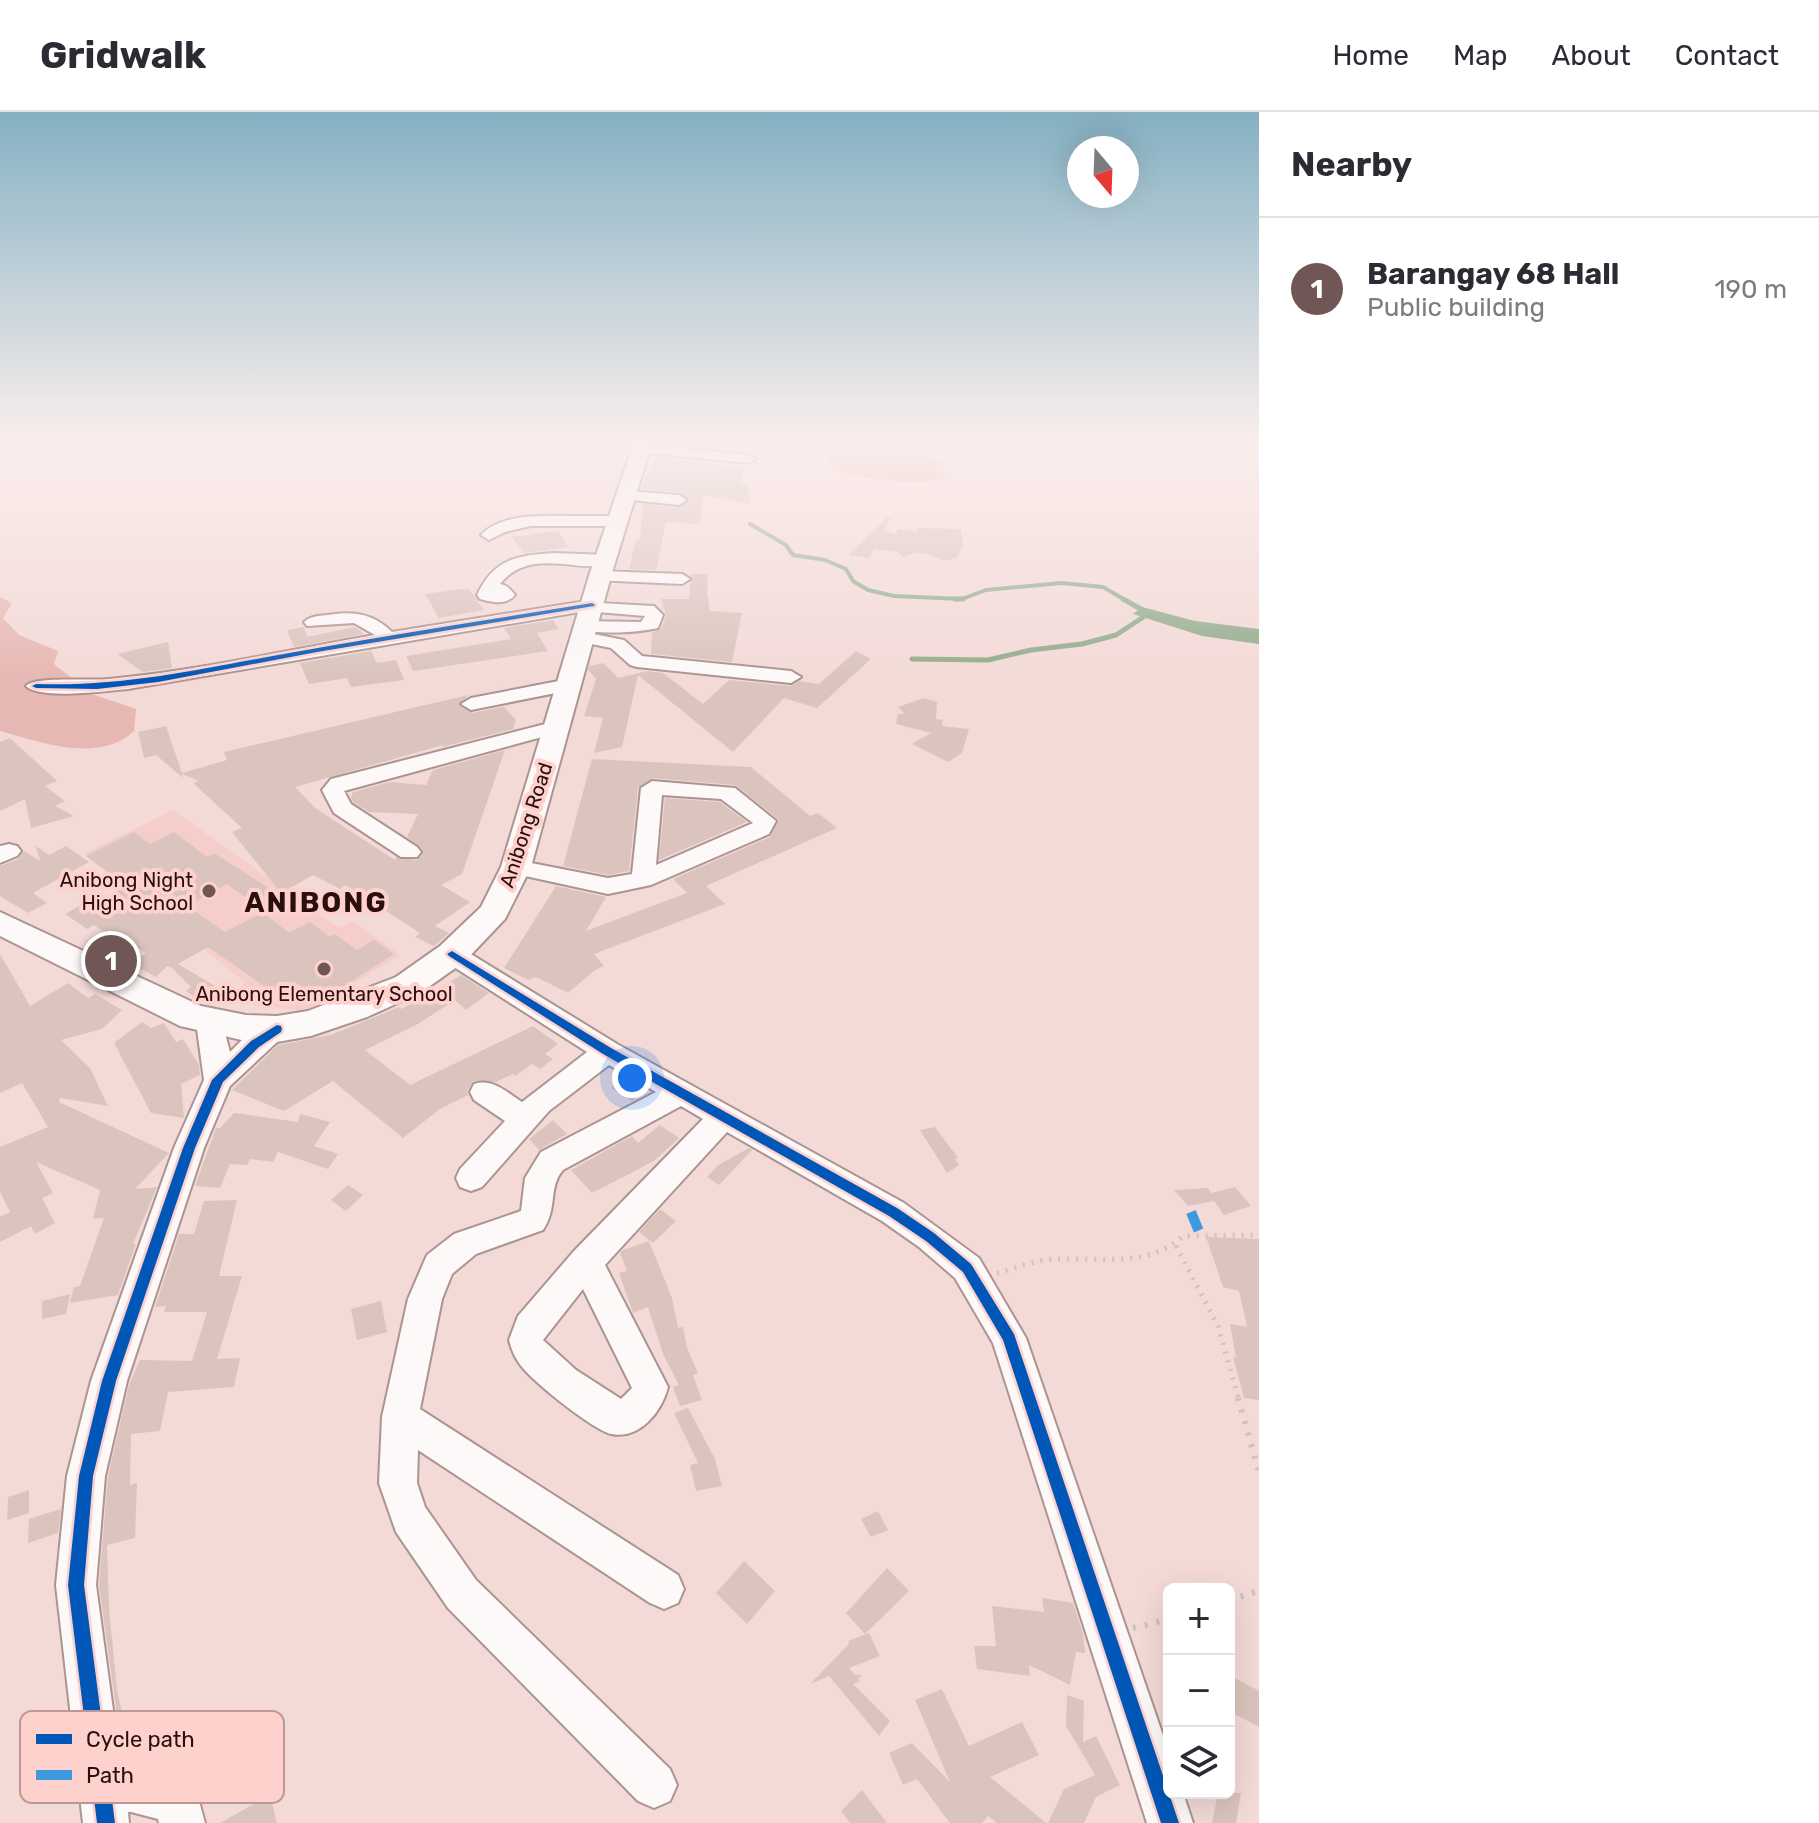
<!DOCTYPE html>
<meta charset="utf-8">
<style>
:root{--surface:#fff;--page:#f7f7f7;--text:#2b2b33;--muted:#7c7c81;--line:#e1e1e2;--accent:#705654}
body{margin:0;font-family:Rubik,sans-serif;background:var(--page);color:var(--text)}
.controls{position:absolute;right:24px;bottom:24px;display:grid;overflow:hidden;border-radius:12px;box-shadow:0 8px 32px #0002}
.controls button{width:72px;height:72px;display:grid;place-items:center;padding:0;border:0;border-bottom:2px solid var(--line);background:var(--surface);color:var(--text);font:40px sans-serif}
.compass{position:absolute;left:1067px;top:24px;width:72px;height:72px;border-radius:50%;background:var(--surface);box-shadow:0 8px 32px #0002;rotate:161deg}
.you{position:absolute;left:632px;top:966px;width:28px;height:28px;margin:-20px;border:6px solid #fff;border-radius:50%;background:#1a73e8;box-shadow:0 0 0 12px #1a73e833}
.badge{display:grid;place-items:center;width:52px;height:52px;border-radius:50%;background:var(--accent);color:#fff;font-size:26px;font-weight:700}
.pin{position:absolute;translate:-50% -50%;border:4px solid #fff;box-shadow:0 2px 8px #0006}
.list{margin:0;padding:0;list-style:none}
h2{display:flex;justify-content:space-between;align-items:center;height:104px;margin:0;padding:0 32px;font-size:34px}
h2 small{font-size:26px;font-weight:400;color:var(--muted)}
.list li{display:grid;grid-template-columns:52px 1fr auto;gap:24px;align-items:center;box-sizing:border-box;height:144px;padding:0 32px;border-top:2px solid var(--line)}
.list b{display:block;font-size:30px;white-space:nowrap}
.list p{margin:0;font-size:26px;white-space:nowrap;color:var(--muted)}
.list em{font-size:26px;font-style:normal;color:var(--muted)}
.icon{flex:none;width:44px;height:44px;fill:none;stroke:currentColor;stroke-width:2;stroke-linecap:round;stroke-linejoin:round}
.map{position:relative;flex:none;width:1259px;height:1711px;overflow:hidden}
header{display:flex;align-items:center;gap:48px;box-sizing:border-box;height:112px;padding:0 40px;background:var(--surface);border-bottom:2px solid var(--line)}
header strong{font-size:38px}
nav{display:flex;gap:44px;margin-inline-start:auto;font-size:28px}
main{display:flex}
aside{flex:1;background:var(--surface)}
.map>svg:first-child{display:block}
</style>
<header>
<strong>Gridwalk</strong>
<nav><a>Home</a><a>Map</a><a>About</a><a>Contact</a></nav>
</header>
<main>
<div class="map">
<svg width="1259" height="1711" viewBox="0 0 1259 1711">
<rect width="100%" height="100%" fill="#f3dad7"/>
<path fill="#f5ceca" d="M173,698l166,118 14,-7 47,34 -91,56 -59,-6 -17,-14 13,-8 -162,-129z"/>
<path fill="#e7b8b3" d="M749,327h161l2,6 30,19 3,15c-39,8 -75,-1 -113,-9l-3,-12c-27,-12 -56,-9 -84,-15z
M0,485l12,6 -9,15 16,17 39,16 -4,13 20,16 6,10 56,19 -2,22c-35,33 -94,11 -134,0z"/>
<path fill="#92ac8c" d="M1142,495l53,14 64,8v15l-57,-8 -69,-22z"/>
<g fill="none" stroke-linecap="round" stroke-linejoin="round">
<path stroke="#92ac8c" stroke-width="4" d="M750,412l36,21 7,10 32,5 21,9 7,12 15,9 26,6 68,3 24,-9 75,-7 42,4 24,14"/>
<path stroke="#92ac8c" stroke-width="5" d="M955,487h8
M1123,487l23,13
M912,547l76,1 43,-10 51,-6 34,-9 32,-21"/>
</g>
<path fill="#dbc4be" d="M841,335l41,9 -10,14 -40,-6z
M656,345l85,11 1,17h6l2,19 -47,-9 -3,26 -5,3 -29,-2 -10,48 -27,-1 7,-30h4l3,-35 36,4 11,-7 -11,-9 -38,-3z
M888,405l2,2 -6,12 12,3 2,-5 20,3 -1,-4 44,1 2,15 -6,14 -15,3 -12,-7 -15,-1 -12,4 -6,-5 -23,-3 -5,9 -21,-3z
M558,419l10,16 -44,6 -12,-16z
M691,462h17l-1,19 3,18 32,2 -10,49 -81,-8 1,-22 9,-3 5,-13 -5,-17h28z
M462,477h7l15,21 -45,8 -14,-24z
M553,508l6,9 -22,4 11,18 -135,20 -7,-15 105,-17 -7,-11z
M304,515l3,10 48,-10 9,7 -70,13 -7,-17z
M168,530l4,26 -29,4 -26,-18z
M371,539l6,12 19,-3 8,20 -53,7 -4,-9 -38,6 -9,-21z
M856,539l15,8 -54,49 -33,-10 -51,54 -95,-77 -16,72 -28,6 9,-35 -19,-2 12,-37 -8,-9 1,-4 15,-3 14,15 29,-7 16,2 40,31 26,-24 62,6 8,-5 20,3z
M507,574l-38,9 -11,10 14,8 41,-8 -9,2 12,13 -3,9 -71,18 1,-2 -148,42 20,21 80,52 1,-3 21,3 6,-10 -16,-13 11,-23 -49,-2 -16,-10 -2,-5 2,-5 37,-10 36,3 7,-15 72,-20 -43,124 -21,11 29,17 -35,24 14,7 -15,13 -19,-9 5,-4 -75,-48 -5,4 -27,-14 -32,18 -49,-61 10,-4 -49,-45 6,-2 -17,-7 1,4 -27,-23 -12,3 -6,-26 28,-6 16,47 45,-13 -3,-8z
M924,586l13,4 -1,17 7,1 -1,6 27,3 -7,24 -14,9 -36,-18 19,-11 -35,-9 2,-10h7l-7,-7z
M10,626l47,43 -12,5 20,15 -10,5 19,10 -43,12 -6,-29 -25,12v-69z
M592,647l159,8 59,49 8,-3 19,15 -131,58 19,18 -131,50 10,12 -9,4 -27,23 -32,-16 -8,3 -24,-12 52,-82 50,11 -20,34 101,-38 -14,-14 97,-42 9,-17 -44,-35 -83,-7 -14,10 -9,83 -21,4 -45,-9z
M665,686l55,4 27,20 -88,38z
M134,720l16,12 24,-12 33,25 7,-4 70,45 -21,12 -36,-26 -40,22 38,26 38,-20 26,21 21,-11 20,15 5,-3 22,16 17,-10 20,14 -56,36 -4,-3 -17,11 -18,-14 -21,12 -70,-49 -30,17 49,29 -17,12 -5,-1 -19,-13 5,-4 -19,-19 -5,-2 -11,11 -25,-14 15,-10 -36,-23 -4,3 -12,-8 -7,4 -22,-15 23,-13 6,3 32,-18 -40,-30z
M36,734l13,9 17,-9 23,16 -56,31 14,10 -19,10 -28,-17v-30l18,-7 6,-8 16,10z
M0,842l30,52 38,-23 20,15 7,-4 27,16 -20,19 -41,11 29,28 18,38 -48,-8 -1,4 110,51 -34,36 22,-2 -24,57h3l-18,51 -48,8 4,-16 6,-1 24,-68 -11,1 7,-29 -64,-28 17,31 -11,5 13,25 -20,11 -4,-8 -31,16v-25l10,-5 -10,-20v-45l48,-20 -26,-44 -22,10z
M461,863l28,18 -23,17 -11,-10 -37,24 -53,26 45,35 123,-59 25,18 -13,10 8,5 -13,10 -8,-5 -17,12 -2,-2 -17,8 -23,-1 -6,10 1,4 -28,14 -37,29 -70,-57 -49,30 -52,-21 46,-45 53,-10 68,-28 2,2 14,-7 2,2z
M142,910l9,6 13,-5 12,19 7,-3 16,26 1,10 -19,9 3,34 -33,-5 -37,-70z
M623,965l23,13 -14,11 -21,-13z
M234,1001l64,9 2,-8 30,8 -16,24 24,8 -10,15 -50,-17 -5,10 -23,-3 -3,6 -17,-1 -10,24 -25,-2 21,-58h4z
M553,1008l14,14 -28,16 -10,-11z
M660,1013l19,13 -24,22 -16,9 -47,24 -21,-23 61,-34 6,7z
M935,1015l23,31 -3,1 4,6 -12,8 -27,-43z
M749,1036l3,2 -33,35 -12,-8 11,-12z
M348,1073l15,10 -17,16 -15,-11z
M1235,1075l16,19 -27,9 -10,-14 -26,5 -14,-16 34,-2 3,5z
M237,1088l-18,76h23l-25,83 23,-1 -6,29 -66,5 -8,39 -29,3 -1,51 7,-2 -2,55 -28,7 2,63 8,82 16,73 -9,3 -25,-181 9,-109 21,-91 11,-25 52,1 15,-49h-43l2,-6 -11,1 24,-73h15l10,-33z
M660,1097l16,12 -23,22 -14,-11z
M1206,1125l53,2v161l-15,-2 -11,-41h3l-6,-33 17,3 -8,-36 -16,-4z
M649,1129l23,57 6,30 5,-1 4,21 11,25 -5,2 9,25 -22,6 -7,-19 6,-2 -16,-31 -15,-47 -15,6 -14,-40 8,-2 -7,-18 3,-3z
M70,1182l-4,20 -24,5v-18z
M381,1189l6,31 -30,8 -6,-31z
M688,1296l27,51 7,27 -26,5 -6,-26 8,-2 -24,-50z
M29,1378v23l-22,7 1,-23z
M61,1397l-3,24 -30,10 1,-24z
M878,1399l10,19 -17,7 -10,-18z
M744,1449l31,30 -28,33 -31,-31z
M887,1456l22,23 -44,43 -19,-21z
M1042,1486l31,5 10,30 2,20 -9,-1 -6,33 -41,-20 1,11 -53,-7 -3,-23h22l-4,-40 52,6z
M869,1521l11,23 -31,12 6,7h7l-4,4 2,2 -7,3 37,37 -11,15 -50,-60 -19,8 39,-40 -1,-3z
M1229,1563l30,16v36l-30,-16z
M942,1577l27,57 53,-24 17,33 -49,22 56,46h-49l-9,-7 -6,7h-32l-33,-44 -14,6 -14,-32 23,-10 38,39 -35,-82z
M1067,1583l17,6 -1,41 13,-6 24,49 -24,12 -12,26h-36l16,-34 31,-14 -29,-49z
M862,1678l25,33h-37l-9,-12z
M1218,1681h23l-5,30h-24z
M270,1683l7,28h-57z"/>
<g fill="none" stroke-linecap="round" stroke-linejoin="round">
<defs>
<path id="minor" d="M614,327l-18,5 -7,-4 1,-1z
M641,333l108,10 7,4 -7,4 -113,-11v-6z
M627,379l52,4 8,5 -8,5 -57,-6 -3,-3z
M570,404h49l8,5 -8,5h-88l-26,6 -16,8 -8,-5c21,-22 61,-19 89,-19z
M554,441l52,2 8,5c-22,20 -82,-18 -114,24 7,1 10,5 15,11 -10,11 -22,7 -35,4l-3,-4c17,-36 40,-40 77,-42z
M600,459l82,3 8,5 -8,5 -88,-4 -2,-4 2,-4z
M592,488l7,3 55,3 9,9 -5,13c-16,4 -69,9 -81,-3l3,-4 61,1 4,-6 -60,-5 -457,78c-21,2 -88,11 -102,-3 9,-10 66,-5 83,-7 89,-8 178,-29 266,-44l-21,-12 -47,3 -3,-4c6,-6 14,-6 24,-7 25,-4 45,-2 64,17z
M583,520l41,8 18,16 149,15 10,6 -10,6 -154,-16 -7,-2 -19,-17 -34,-7 -3,-4z
M569,567l10,6 -3,4 -105,21 -10,-6 10,-6z
M557,609l7,2 3,4 -3,4 -220,60 7,13 66,43 4,5 -4,5h-16l-67,-44 -12,-23 9,-11z
M652,669l83,7 41,33 -7,13 -118,51 -43,9 -92,-20 -8,-2 -4,-5 4,-5 8,-2 92,18 24,-4 9,-86zM662,683l59,4 32,24 -97,42z
M9,732l8,2 4,5 -4,5 -17,7v-17z
M452,833l9,3 156,96 287,159 75,55 47,80 143,415v40h14l10,30h-46l-154,-480 -38,-65 -36,-31 -37,-26 -155,-89 -122,133 63,122c-6,24 -28,53 -57,47 -19,-5 -81,-54 -92,-71 -5,-7 -8,-15 -10,-23l9,-24 56,-65 129,-132 -22,-13 -118,64c-15,17 -5,38 -20,60l-67,24 -24,20 -10,25 -22,110 258,166 6,14 -6,14 -14,6 -14,-6 -232,-153 -1,33 8,24 51,73 194,189 7,16 -7,16 -16,7 -16,-7 -190,-193 -52,-76 -17,-49 3,-66 26,-118 19,-44 27,-21 67,-23 4,-33 16,-26 115,-60 -47,-27 -60,46 -67,76 -11,4 -11,-4 -4,-9 4,-9 45,-48 -31,-21 -4,-8 4,-8c19,-6 32,8 48,18l65,-50 -144,-92 -4,-6 4,-6zM583,1177l49,99 -11,11 -45,-29 -33,-30z
M210,900l10,3 10,37c15,-15 34,-37 57,-30l4,7 -61,57 -26,62 -77,233 -22,95 -9,109 25,184c14,-3 59,5 72,10l12,44h-46l-1,-4 -27,-7h-3l1,11h-46l-27,-238 11,-109 24,-95 83,-233 30,-68 -8,-58 4,-7z"/>
<path id="major" d="M635,327h18l-42,137 -80,291 -26,52 -41,43 -44,31 -53,24 -56,19 -34,6 -31,-1 -66,-15 -180,-90v-24l201,94 45,9 31,1 31,-5 88,-34 44,-31 41,-39 20,-40 88,-291z"/>
</defs>
<use href="#minor" stroke="#ab9491" stroke-width="4"/>
<use href="#major" stroke="#ab9491" stroke-width="4"/>
<path stroke="#ccc2c1" stroke-width="5" stroke-dasharray="2 7" stroke-linecap="butt" d="M1176,1134l42,80 21,74
M997,1161c16,-4 32,-11 48,-13 47,-5 100,11 138,-24l76,-1"/>
<path stroke="#ccc2c1" stroke-width="6" stroke-dasharray="3 9" stroke-linecap="butt" d="M1238,1286l21,74
M1229,1488l30,-9
M1133,1516l36,-9"/>
<use href="#minor" fill="#fdf9f9" fill-rule="evenodd"/>
<use href="#major" fill="#fdf9f9" fill-rule="evenodd"/>
<path stroke="#3d9ade" stroke-width="10" stroke-dasharray="20 10" stroke-linecap="butt" d="M1191,1100l9,22"/>
<defs>
<path id="cycleway" d="M592,491l3,2 -1,1 -277,46 -159,30 -61,7 -61,-1 -4,-2 4,-2c86,3 159,-14 242,-29 105,-19 209,-35 314,-52z
M452,839l159,97 286,160 37,25 37,31 43,70 165,489h-18l-158,-483 -40,-68 -37,-31 -37,-25 -286,-162 -154,-98 -2,-2z
M277,913l4,1 1,3 -1,3 -22,15 -36,35 -28,66 -79,233 -23,95 -9,109 31,238h-18l-29,-238 11,-109 23,-95 81,-233 29,-68 39,-39z"/>
</defs>
<use href="#cycleway" stroke="#fed1cc" stroke-width="5"/>
<use href="#cycleway" fill="#0057b8" fill-rule="evenodd"/>
</g>
<linearGradient id="sky" x2="0" y2="1"><stop stop-color="#85b1c3"/><stop offset="0.58" stop-color="#faeeed"/><stop offset="1" stop-color="#faeeed" stop-opacity="0"/></linearGradient>
<rect width="1259" height="566" fill="url(#sky)"/>
<g fill="#705654" stroke="#fed1cc" stroke-width="3">
<circle cx="209" cy="779" r="8"/>
<circle cx="324" cy="857" r="8"/>
</g>
<g text-anchor="middle" dominant-baseline="central" stroke-width="8" stroke-linejoin="round" paint-order="stroke">
<g font-size="20" fill="#290f0d" stroke="#fed1cc">
<text transform="translate(526 713) rotate(-72)">Anibong Road</text>
</g>
<g font-size="20" fill="#290f0d" stroke="#fed1cc" text-anchor="end">
<text x="193" y="768">Anibong Night<tspan x="193" dy="23">High School</tspan></text>
<text x="324" y="882" text-anchor="middle">Anibong Elementary School</text>
</g>
<g font-size="28" font-weight="bold" letter-spacing="2" fill="#290f0d" stroke="#fed1cc">
<text x="316" y="790">ANIBONG</text>
</g>
</g>
<rect x="20" y="1599" width="264" height="92" rx="12" fill="#fed1cc" stroke="#be9793" stroke-width="2"/>
<rect x="36" y="1622" width="36" height="10" fill="#0057b8"/>
<rect x="36" y="1658" width="36" height="10" fill="#3d9ade"/>
<g font-size="22" fill="#290f0d">
<text x="86" y="1635">Cycle path</text>
<text x="86" y="1671">Path</text>
</g>
</svg>
<div class="controls">
<button>+</button>
<button>−</button>
<button><svg class="icon" aria-label="layers" viewBox="0 0 24 24"><path d="M12 4l9 5-9 5-9-5zM3 14l9 5 9-5"/></svg></button>
</div>
<svg class="compass" viewBox="-18 -18 36 36"><path d="M0-13l5 13h-10z" fill="#e53935"/><path d="M0 13l5-13h-10z" fill="#7c7c81"/></svg>
<div class="you"></div>
<div class="pin badge" style="left:111px;top:849px">1</div>
</div>
<aside>
<h2>Nearby<small></small></h2>
<ul class="list">
<li><span class="badge">1</span><div><b>Barangay 68 Hall</b><p>Public building</p></div><em>190 m</em></li>
</ul>
</aside>
</main>
